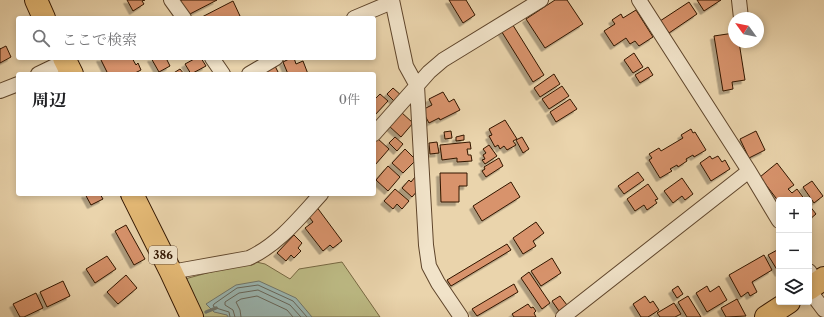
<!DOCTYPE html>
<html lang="ja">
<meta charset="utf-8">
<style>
:root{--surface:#fff;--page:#f2f2f2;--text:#202124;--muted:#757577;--line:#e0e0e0}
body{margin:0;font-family:"Libre Caslon Text","Noto Serif JP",serif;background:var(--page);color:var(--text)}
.controls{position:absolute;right:12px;bottom:12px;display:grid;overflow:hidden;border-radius:4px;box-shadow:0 2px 6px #0003}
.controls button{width:36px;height:36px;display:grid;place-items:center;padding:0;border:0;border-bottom:1px solid var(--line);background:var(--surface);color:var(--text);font:20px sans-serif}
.compass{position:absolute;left:728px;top:12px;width:36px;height:36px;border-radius:50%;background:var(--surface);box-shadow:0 2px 6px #0003;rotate:303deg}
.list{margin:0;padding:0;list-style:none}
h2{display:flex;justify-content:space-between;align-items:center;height:52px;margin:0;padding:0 16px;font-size:17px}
h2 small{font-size:13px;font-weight:400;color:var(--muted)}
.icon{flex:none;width:22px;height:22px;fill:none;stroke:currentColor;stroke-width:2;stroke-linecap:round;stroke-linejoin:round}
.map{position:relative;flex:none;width:824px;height:317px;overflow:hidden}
.search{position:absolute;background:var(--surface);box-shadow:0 2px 6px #0003;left:16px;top:16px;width:360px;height:44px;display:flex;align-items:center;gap:10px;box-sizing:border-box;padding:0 14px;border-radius:4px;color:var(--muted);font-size:15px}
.panel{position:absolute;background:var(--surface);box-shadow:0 2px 6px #0003;left:16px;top:72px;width:360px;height:124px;border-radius:4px}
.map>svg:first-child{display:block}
</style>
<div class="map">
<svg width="824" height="317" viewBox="0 0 824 317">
<defs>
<filter id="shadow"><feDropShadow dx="-3.5" dy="3.5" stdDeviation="0" flood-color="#0004"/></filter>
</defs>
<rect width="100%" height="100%" fill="#ead4ac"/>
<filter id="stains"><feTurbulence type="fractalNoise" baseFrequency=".005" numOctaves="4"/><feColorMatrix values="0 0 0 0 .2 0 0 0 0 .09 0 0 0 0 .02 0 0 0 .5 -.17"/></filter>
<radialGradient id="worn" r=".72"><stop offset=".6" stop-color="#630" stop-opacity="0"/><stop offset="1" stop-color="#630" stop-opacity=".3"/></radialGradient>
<path fill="#bdbb85" stroke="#776842" d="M252,261l13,3 25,15 9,-10 43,-7 38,55h-184l-15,-37z"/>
<path fill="#9ab7b3" stroke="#70766b" d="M259,281l37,17 16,19h-84l-1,-2 -13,-3 -8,-8 30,-19z"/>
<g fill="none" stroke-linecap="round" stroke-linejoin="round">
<path stroke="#66665a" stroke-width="1" d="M230,317l-1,-5 -13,-4 -3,-2 1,-2 23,-16 21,-3 35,16 14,16
M235,317l-2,-7 -8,-5v-3l14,-9 19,-3 32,15 11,12
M241,317l-1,-7 -4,-8 5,-3 16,-3 30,14 6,7"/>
<path stroke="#70766b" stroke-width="3.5" d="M206,312l10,-4"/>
</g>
<path fill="#d8936c" stroke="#311500" filter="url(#shadow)" d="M127,0h18l-3,1 2,3 -11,7z
M182,0h35l-29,15 -8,-14z
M449,0h17l9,15 -12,8z
M555,0h12l16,24 -38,24 -19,-29z
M697,0h24l-17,11z
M233,1l7,15 -4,2h-36z
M689,2l8,12 -28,19 -9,-12z
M636,10l17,27 -14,9 -4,-5 -5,3 -4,-6 -12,8 -10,-15 11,-7 -3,-4 9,-6 2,4z
M511,22l33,53 -11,7 -33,-53z
M734,33v9h5l6,38 -13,2 1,7 -10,2 -9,-55z
M6,46l5,11 -11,6v-15v1z
M634,53l9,14 -10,6 -9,-13z
M100,58h32l4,7 2,-2 3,7 -8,4h-25z
M151,58h15l4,8 -11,6z
M196,58h5l5,8 -15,8 -6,-10z
M291,58h3l2,6 7,-3 5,13h-20l-5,-12z
M275,66l4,8h-14l-1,-3z
M648,67l5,8 -13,8 -5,-8z
M180,69l4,5h-12z
M554,74l6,10 -20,13 -6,-9z
M562,86l7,10 -20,13 -7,-10z
M393,88l9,8 -6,7 -9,-9z
M443,92l6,10 5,-3 6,11 -20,10 -1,-2 -10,5 -7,-13 10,-5 -3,-6z
M380,94l8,7 -14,15v-16z
M570,99l7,10 -21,13 -6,-10z
M401,112l12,11 -12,14 -12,-11z
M505,120l12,19 -4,2 3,4 -9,5 -3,-4 -4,3 -2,-4 -3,2 -6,-11 3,-1 -3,-6z
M691,129l2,4 2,-1 11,18 -12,7 -1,-2 -7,4 1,2 -9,6 -1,-2 -7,4 2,2 -12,7 -11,-18 3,-2 -3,-4 10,-6 2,3 22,-13 -2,-3z
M451,131l1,7 -7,1 -1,-7z
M756,131l9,19 -16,8 -9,-19z
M464,135v5l-8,1v-4z
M395,137l8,7 -6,7 -8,-8z
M522,137l7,12 -6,4 -7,-13z
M377,138l12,11 -14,16 -1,-1v-22z
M437,142l2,11 -9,1 -1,-11z
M470,142l1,7h-4l1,6h3l1,6 -15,1v-4l-15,2 -2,-15z
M489,145l8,11 -12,8 -3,-4 3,-1 -2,-4 3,-2 -3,-4z
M405,149l11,11 -13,13 -11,-10z
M710,156l2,3 6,-3 4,6 3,-2 5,9 -19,12 -11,-18z
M499,158l4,8 -17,11 -4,-6 3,-2 -1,-2z
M777,163l17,22 -6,4 4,4 5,-4 8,11h-26v2l-19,-25z
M388,166l12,11 -12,14 -12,-11z
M638,172l6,8 -20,14 -6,-8z
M440,173h27v13h-8v16h-18z
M415,177l6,6 -2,6 -7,8 -10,-9 7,-8 2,2z
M682,178l11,16 -8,6 -3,-4 -9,7 -9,-12z
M812,181l11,15 -9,7 -11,-16z
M511,182l9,15 -38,24 -9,-15z
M648,184l10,15 -3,1 2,3 -10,7 -3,-5 -9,6 -8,-12z
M395,189l14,12 -7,8 -5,-5 -4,5 -9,-8z
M85,194h15l3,5 -12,6z
M809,205l7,9 -7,6z
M316,206l26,35 -9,7 -3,-3 -7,6 -18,-23 8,-6 -7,-9z
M536,222l8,11 -11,8 3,5 -13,8 -10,-16z
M126,225l19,34 -11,6 -19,-34z
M294,235l8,8 -4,5 3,3 -7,7 -3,-3 -5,6 -9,-8z
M507,244l4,6 -60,36 -4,-6z
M779,249v24l-11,-18z
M764,255l8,15 -20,12 5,10 -7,4 -2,-4 -7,5 -12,-22z
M107,256l9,13 -21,14 -9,-14z
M552,258l9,15 -20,13 -10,-15z
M529,272l21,31 -8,6 -21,-31z
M126,275l11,13 -19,16 -11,-12z
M63,281l7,15 -23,11 -7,-15z
M514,284l4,8 -41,24 -5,-7z
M678,286l5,8 -6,4 -5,-8z
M707,286l3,6 9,-6 8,14 -20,12 -11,-19z
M36,293l7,15 -19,9h-4l-7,-13z
M560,296l7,9 -8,6 -7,-10z
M645,296l5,7 3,-2 6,9 -11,7h-7l-8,-13z
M688,296l13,21h-14l-9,-15z
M737,299l9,17 -20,1 -5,-9z
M674,303l7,11 -6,3h-15l-3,-4z
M528,304l3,4 2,-1 3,4 -2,2 2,4h-22l-2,-3z"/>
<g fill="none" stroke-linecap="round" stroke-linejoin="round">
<defs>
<path id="minor" d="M171,0l13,18
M392,0l14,66 11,20 9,159 3,21 9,17 23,34
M639,0l110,171 30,50
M739,0l2,18
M354,18l38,-16
M212,58l11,16
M38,74l27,-13
M249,74l27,-16
M0,91l18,-7
M374,134l55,-62 14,-12 98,-60
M809,271l8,12
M171,272l78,-14c30,-14 50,-40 72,-64
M809,290l15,20
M563,317l186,-146"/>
<path id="trunk" d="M36,0l8,18
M64,58l8,16
M132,194l39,78 21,45
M809,289l15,-11
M766,317l23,-15"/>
</defs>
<use href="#minor" stroke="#5f452b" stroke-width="16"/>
<use href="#trunk" stroke="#311500" stroke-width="24"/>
<use href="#minor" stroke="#f1e3c9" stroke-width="14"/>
<use href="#trunk" stroke="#e5ba76" stroke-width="22"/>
</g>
<g text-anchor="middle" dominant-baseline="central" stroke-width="4" stroke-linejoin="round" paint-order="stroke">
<rect fill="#f1e3c9" stroke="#6b533c" stroke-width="1" x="149" y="246" width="28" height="18" rx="3"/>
<g font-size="11" font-weight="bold" fill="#311500">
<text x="163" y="255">386</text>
</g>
</g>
<rect width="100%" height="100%" filter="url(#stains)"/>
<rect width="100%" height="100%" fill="url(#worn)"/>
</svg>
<div class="controls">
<button>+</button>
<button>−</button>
<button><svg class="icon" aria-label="layers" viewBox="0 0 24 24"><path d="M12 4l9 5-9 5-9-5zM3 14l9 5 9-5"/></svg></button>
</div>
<svg class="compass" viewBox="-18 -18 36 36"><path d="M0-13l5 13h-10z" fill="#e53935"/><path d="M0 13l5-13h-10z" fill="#757577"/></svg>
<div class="search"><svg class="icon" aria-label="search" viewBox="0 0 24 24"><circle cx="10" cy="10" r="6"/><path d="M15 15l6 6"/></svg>ここで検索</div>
<section class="panel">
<h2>周辺<small>0件</small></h2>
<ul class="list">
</ul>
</section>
</div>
